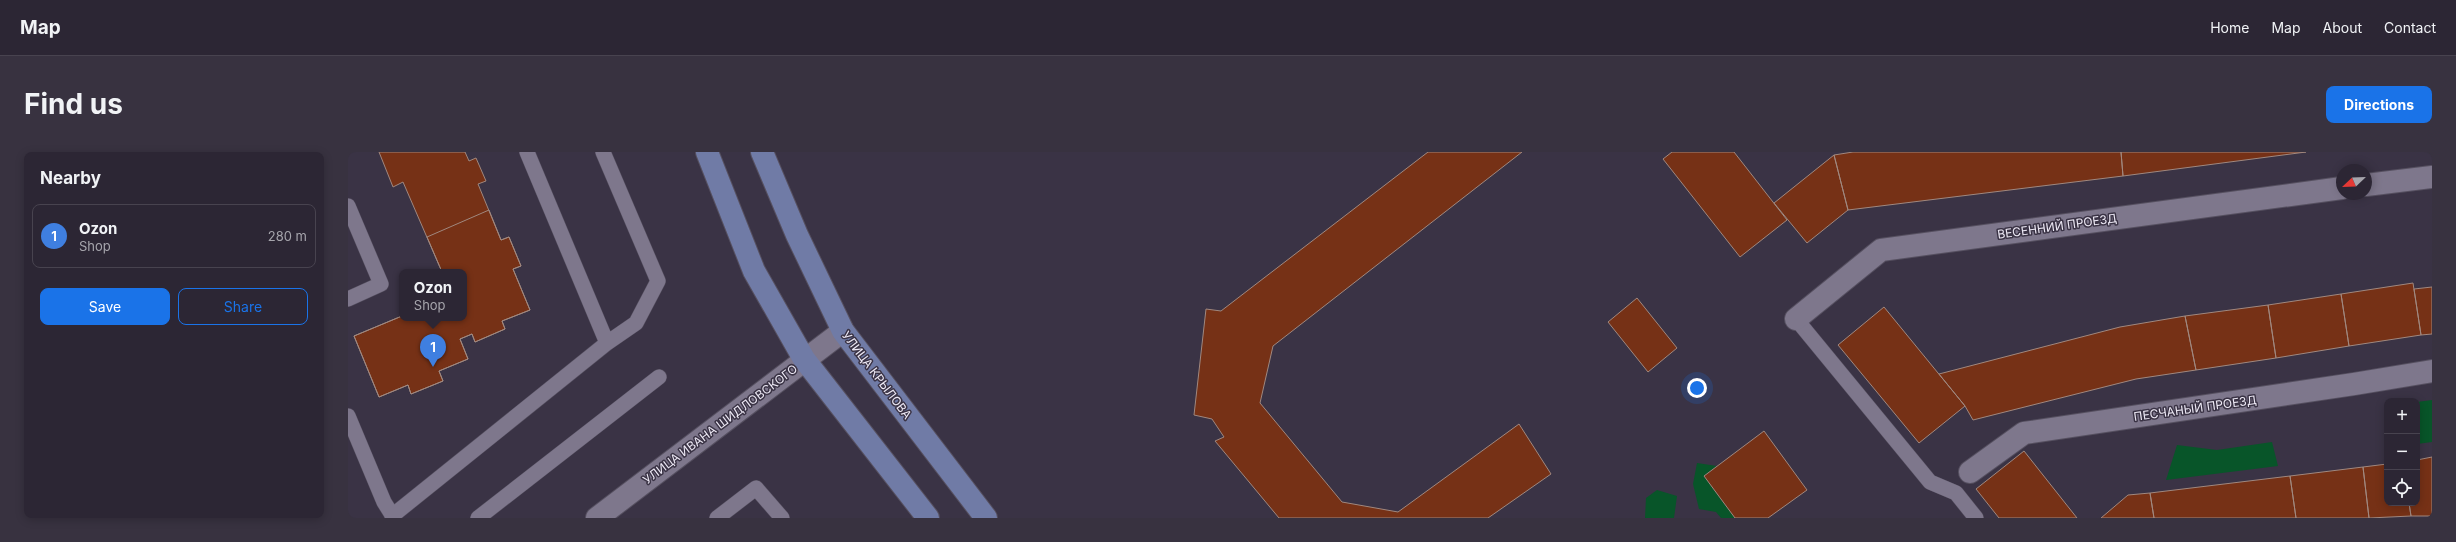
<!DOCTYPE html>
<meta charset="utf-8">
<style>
:root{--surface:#2c2634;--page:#383240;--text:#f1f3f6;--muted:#a6a5ac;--line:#48434f;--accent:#1a73e8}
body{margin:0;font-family:Inter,sans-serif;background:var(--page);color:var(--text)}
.controls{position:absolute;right:12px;bottom:12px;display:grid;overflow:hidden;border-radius:8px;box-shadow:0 2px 10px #0003}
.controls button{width:36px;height:36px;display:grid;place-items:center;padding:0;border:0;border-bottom:1px solid var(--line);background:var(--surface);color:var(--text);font:20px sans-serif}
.compass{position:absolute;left:1988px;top:12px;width:36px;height:36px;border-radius:50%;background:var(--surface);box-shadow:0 2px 10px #0003;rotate:247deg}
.you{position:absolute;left:1349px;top:236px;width:14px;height:14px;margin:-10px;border:3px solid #fff;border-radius:50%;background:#1a73e8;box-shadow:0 0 0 6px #1a73e833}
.badge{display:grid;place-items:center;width:26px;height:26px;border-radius:50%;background:var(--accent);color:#fff;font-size:13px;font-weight:700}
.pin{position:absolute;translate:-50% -33px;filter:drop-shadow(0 1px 2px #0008)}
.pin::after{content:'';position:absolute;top:21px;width:14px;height:12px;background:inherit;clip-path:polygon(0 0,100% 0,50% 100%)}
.popup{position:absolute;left:51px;top:117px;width:68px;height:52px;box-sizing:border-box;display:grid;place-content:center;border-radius:8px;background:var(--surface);filter:drop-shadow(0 1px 3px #0005);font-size:13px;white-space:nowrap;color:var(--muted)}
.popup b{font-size:15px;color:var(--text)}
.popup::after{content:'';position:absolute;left:50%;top:100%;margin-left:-8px;border:8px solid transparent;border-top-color:var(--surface)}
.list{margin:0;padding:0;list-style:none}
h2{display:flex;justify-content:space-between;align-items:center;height:52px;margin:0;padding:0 16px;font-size:17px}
h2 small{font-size:13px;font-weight:400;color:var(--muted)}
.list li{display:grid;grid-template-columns:26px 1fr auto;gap:12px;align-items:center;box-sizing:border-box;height:64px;margin:0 8px 8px;padding:0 8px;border:1px solid var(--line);border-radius:8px}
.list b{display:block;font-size:15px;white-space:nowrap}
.list p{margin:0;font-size:13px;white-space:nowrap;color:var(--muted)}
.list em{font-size:13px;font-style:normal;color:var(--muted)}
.actions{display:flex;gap:8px;padding:12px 16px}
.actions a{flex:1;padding:9px 0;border:1px solid var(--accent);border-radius:8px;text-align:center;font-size:14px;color:var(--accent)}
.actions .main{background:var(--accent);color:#fff}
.icon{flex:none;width:22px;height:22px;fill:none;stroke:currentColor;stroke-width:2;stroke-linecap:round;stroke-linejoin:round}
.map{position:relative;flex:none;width:2084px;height:366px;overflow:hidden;border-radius:8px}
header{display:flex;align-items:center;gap:24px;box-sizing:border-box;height:56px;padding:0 20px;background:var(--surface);border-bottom:1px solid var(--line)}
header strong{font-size:19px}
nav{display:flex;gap:22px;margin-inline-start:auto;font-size:14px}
.intro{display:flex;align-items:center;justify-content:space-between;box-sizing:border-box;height:96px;padding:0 24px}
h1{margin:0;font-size:28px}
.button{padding:10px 18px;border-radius:8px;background:var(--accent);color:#fff;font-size:14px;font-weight:700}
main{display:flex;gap:24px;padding:0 24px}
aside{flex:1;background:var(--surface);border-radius:8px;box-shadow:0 2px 10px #0003}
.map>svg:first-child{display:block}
</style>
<header>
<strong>Map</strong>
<nav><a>Home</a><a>Map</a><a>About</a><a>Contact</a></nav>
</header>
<div class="intro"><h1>Find us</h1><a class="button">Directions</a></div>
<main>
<aside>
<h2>Nearby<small></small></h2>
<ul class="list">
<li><span class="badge" style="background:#3f7fe0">1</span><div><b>Ozon</b><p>Shop</p></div><em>280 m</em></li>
</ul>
<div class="actions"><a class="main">Save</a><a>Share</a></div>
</aside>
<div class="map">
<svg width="2084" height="366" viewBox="0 0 2084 366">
<rect width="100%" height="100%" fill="#3a3345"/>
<path fill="#085529" d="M2084,248v42l-15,2v-42z
M1924,290l6,24 -112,14 11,-35 40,5z
M1349,311l20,3 -13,10 31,42h-14l-5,-6 -17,-3 -6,-25z
M1309,338l20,6 -3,22h-29l1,-20z"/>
<path fill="#763116" stroke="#a0887f" d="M31,0h86l4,9 7,-3 10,23 -8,3 23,56 8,-3 12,29 -8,3 17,41 -28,11 3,8 -30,13 -3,-8 -12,5 8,20 -29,12 4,10 -32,13 -3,-9 -29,12 -25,-61 48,-20v2h62v-46h-22l-39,-90 -10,5z
M1080,0h94l-249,194 -13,57 82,99 56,10 121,-88 32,50 -63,44h-209l-64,-77 9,-4 -12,-18 -18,-4 12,-106 15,2z
M1324,0h62l53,68 -47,37 -77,-98z
M1505,0h268l2,24 -275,34 -14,-55z
M1773,0h185l-183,24z
M1486,3l14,55 -41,33 -33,-40z
M141,58l12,30 8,-3 12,29 -8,3 17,41 -28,11 3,8 -30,13 -3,-8 -12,5 8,20 -29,12 4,10 -32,13 -3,-9 -29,12 -25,-61 48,-20v2h62v-46h-22l-15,-35z
M2065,131l8,52 -72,11 -8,-52z
M2084,135v47l-11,1 -7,-46z
M1993,142l8,52 -73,12 -8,-53z
M1289,146l40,50 -29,24 -40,-50z
M1920,153l8,53 -80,12 -11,-54z
M1536,155l81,99 -46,37 -81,-98z
M1837,164l11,54 -60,9 -163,41 -8,-14 -26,-32 181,-47z
M1416,279l43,59 -39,28h-33l-31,-42z
M1676,299l53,67h-78l-23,-29z
M2084,305v59h-21l-2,-13h8v-43z
M2039,312v39h22l2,13 -42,2 -6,-51z
M2015,315l6,51h-73l-6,-42z
M1942,324l6,42h-142l-4,-25z
M1802,341l4,25h-53l27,-23z"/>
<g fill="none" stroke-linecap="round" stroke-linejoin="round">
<defs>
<path id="service" d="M255,0l55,129 -22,42 -29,20
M0,54l33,78 -33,15
M1448,167l134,163 26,11 20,25
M0,264l36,86 10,16
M44,364l215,-173 -80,-191
M130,366l181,-141
M369,366l39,-30 26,30"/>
<path id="minor" d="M2018,33l66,-8
M1448,167l85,-69 461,-62
M1622,320l54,-39 330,-49 78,-13"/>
<path id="tertiary" d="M249,366l246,-187"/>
<path id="secondary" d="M359,0l47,119 50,88 124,159
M414,0l35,83 46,96 143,187"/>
</defs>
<use href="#service" stroke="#565060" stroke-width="16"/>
<use href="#minor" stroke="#565060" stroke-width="24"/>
<use href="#tertiary" stroke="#565060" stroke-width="24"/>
<use href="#secondary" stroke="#565060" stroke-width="24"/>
<use href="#service" stroke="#7e778c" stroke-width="15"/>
<use href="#minor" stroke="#7e778c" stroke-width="22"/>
<use href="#tertiary" stroke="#7e778c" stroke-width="22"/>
<use href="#secondary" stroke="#707ba6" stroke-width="22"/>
</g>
<g text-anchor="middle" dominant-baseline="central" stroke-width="3" stroke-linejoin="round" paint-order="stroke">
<g font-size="12" fill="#eeeaf6" stroke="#3a3345">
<text transform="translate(1709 74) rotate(-8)">ВЕСЕННИЙ ПРОЕЗД</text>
<text transform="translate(529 223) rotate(53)">УЛИЦА КРЫЛОВА</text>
<text transform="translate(1847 256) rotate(-8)">ПЕСЧАНЫЙ ПРОЕЗД</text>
<text transform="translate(372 272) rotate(-37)">УЛИЦА ИВАНА ШИДЛОВСКОГО</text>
</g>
</g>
</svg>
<div class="controls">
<button>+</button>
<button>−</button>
<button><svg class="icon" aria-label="locate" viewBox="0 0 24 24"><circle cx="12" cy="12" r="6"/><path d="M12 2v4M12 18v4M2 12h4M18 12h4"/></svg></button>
</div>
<svg class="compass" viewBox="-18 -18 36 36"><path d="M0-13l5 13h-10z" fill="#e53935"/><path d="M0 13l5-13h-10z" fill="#a6a5ac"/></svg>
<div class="you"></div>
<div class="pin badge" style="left:85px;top:215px;background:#3f7fe0">1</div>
<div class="popup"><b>Ozon</b>Shop</div>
</div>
</main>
